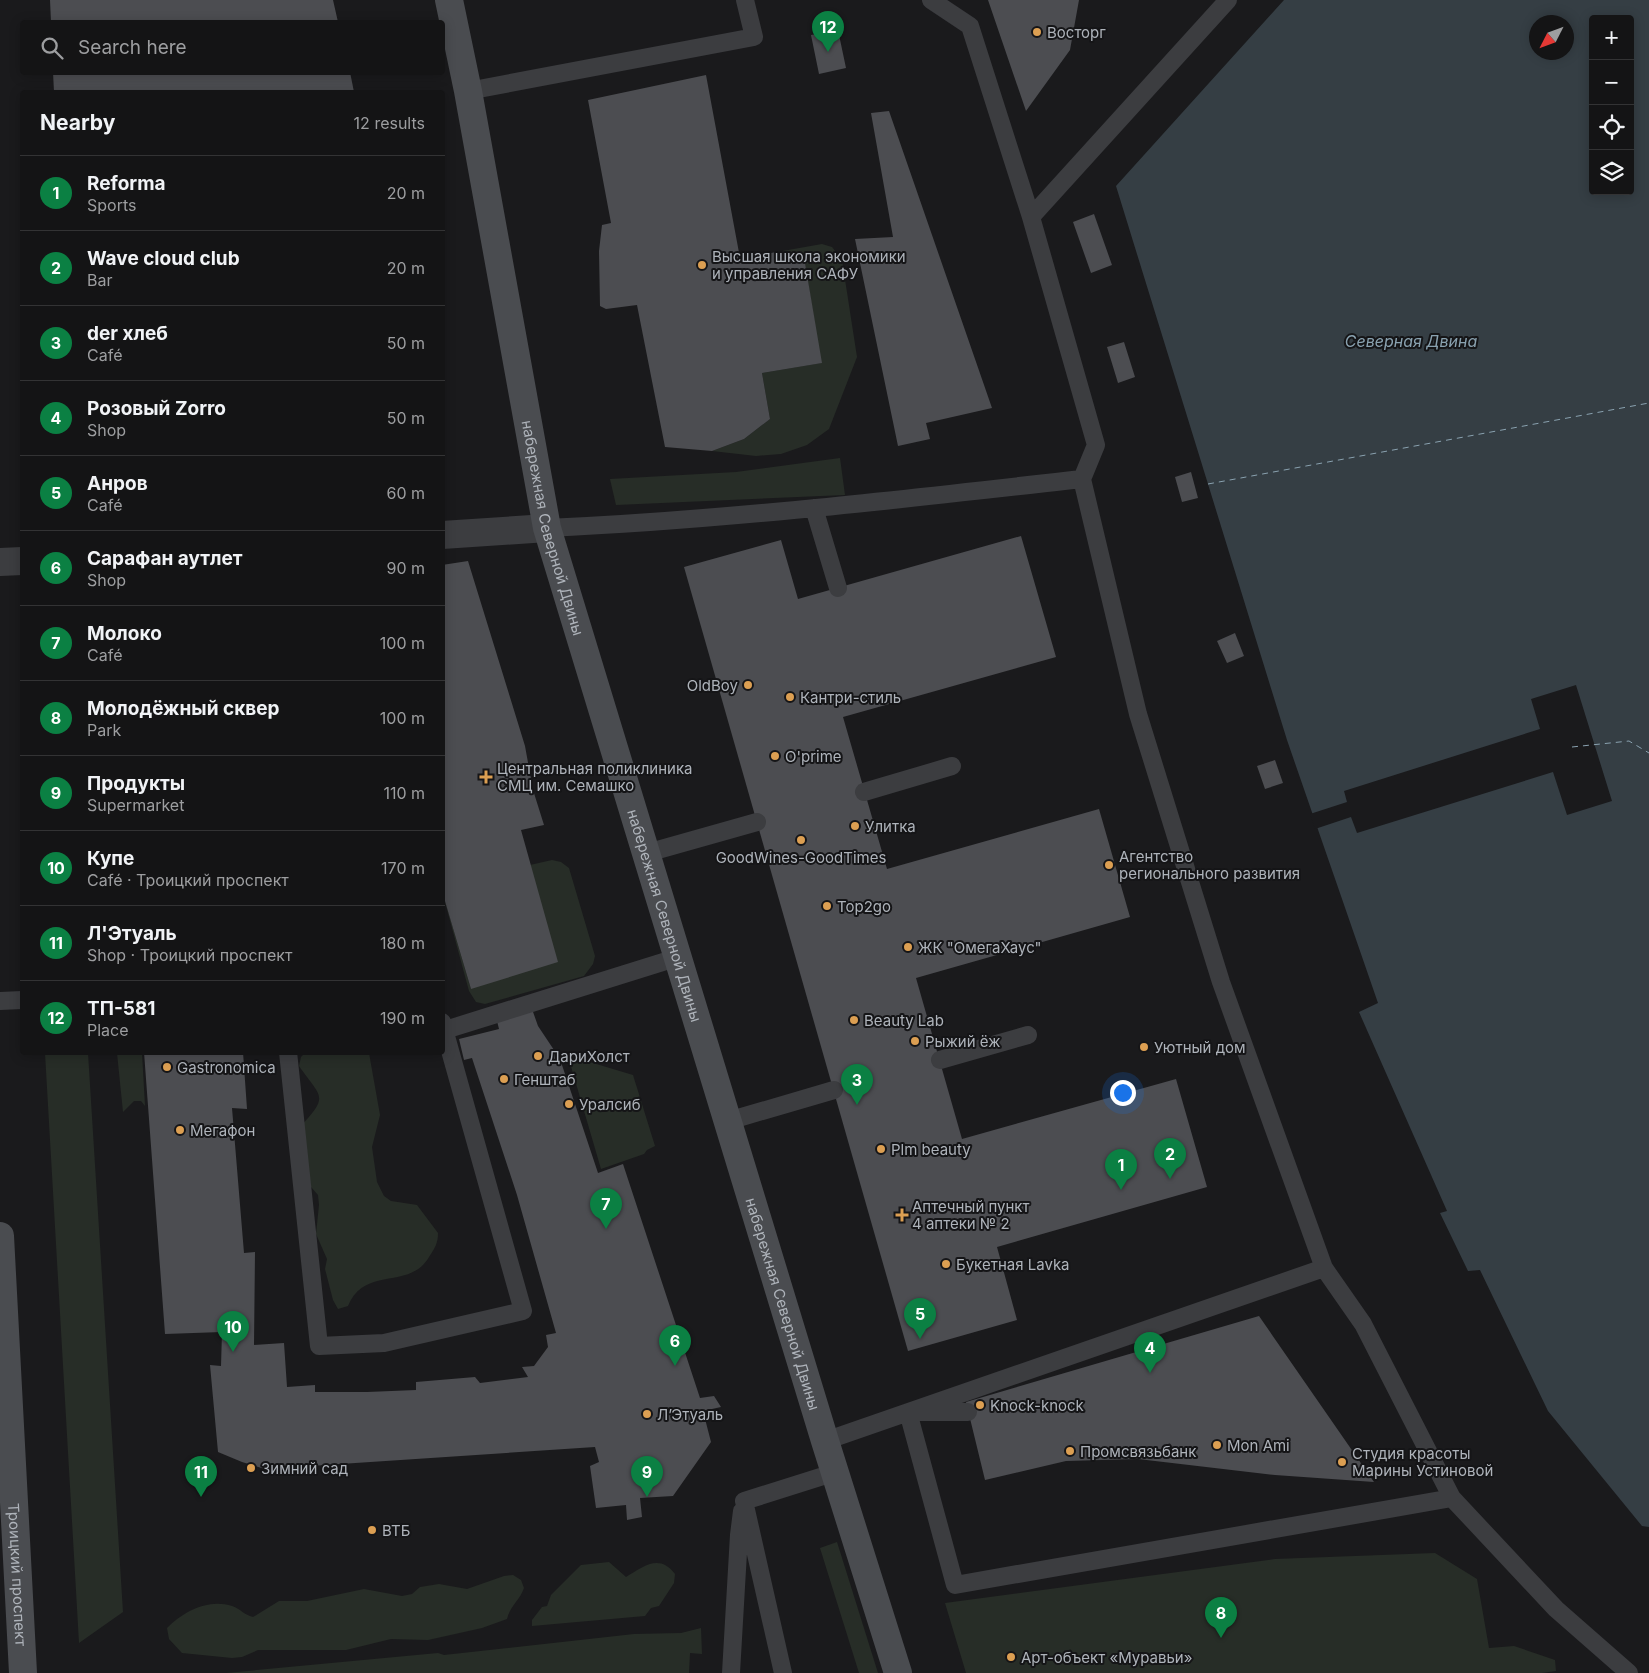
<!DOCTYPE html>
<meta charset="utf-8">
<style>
:root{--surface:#141415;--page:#1d1d1e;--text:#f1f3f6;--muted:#9d9ea0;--line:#333334;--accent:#0b8043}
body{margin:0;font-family:Inter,sans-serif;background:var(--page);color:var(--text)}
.controls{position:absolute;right:15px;top:15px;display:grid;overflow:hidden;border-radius:5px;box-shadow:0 2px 12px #0003}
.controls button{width:45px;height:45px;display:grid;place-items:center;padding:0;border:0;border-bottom:1px solid var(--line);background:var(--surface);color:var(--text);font:25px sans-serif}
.compass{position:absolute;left:1529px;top:15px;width:45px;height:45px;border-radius:50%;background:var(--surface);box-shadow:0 2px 12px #0003;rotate:228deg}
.you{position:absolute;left:1122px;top:1092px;width:18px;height:18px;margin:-12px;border:4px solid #fff;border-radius:50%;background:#1a73e8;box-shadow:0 0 0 8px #1a73e833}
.badge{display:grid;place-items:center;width:32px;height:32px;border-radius:50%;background:var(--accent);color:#fff;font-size:16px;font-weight:700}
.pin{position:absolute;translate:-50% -41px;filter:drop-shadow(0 1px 2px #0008)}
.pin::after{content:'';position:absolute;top:26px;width:18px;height:15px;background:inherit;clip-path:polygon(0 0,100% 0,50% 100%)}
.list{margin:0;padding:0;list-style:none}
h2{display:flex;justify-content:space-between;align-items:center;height:65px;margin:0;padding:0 20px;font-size:21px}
h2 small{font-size:16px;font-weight:400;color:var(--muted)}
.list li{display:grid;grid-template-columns:32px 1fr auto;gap:15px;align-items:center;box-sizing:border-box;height:75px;padding:0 20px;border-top:1px solid var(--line)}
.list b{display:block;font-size:19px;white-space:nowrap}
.list p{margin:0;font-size:16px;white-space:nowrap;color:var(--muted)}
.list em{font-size:16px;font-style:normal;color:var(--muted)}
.icon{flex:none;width:28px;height:28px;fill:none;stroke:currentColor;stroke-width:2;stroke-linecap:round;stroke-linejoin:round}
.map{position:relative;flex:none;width:1649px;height:1673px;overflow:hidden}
.search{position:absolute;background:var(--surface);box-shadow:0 2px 12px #0003;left:20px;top:20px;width:425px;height:55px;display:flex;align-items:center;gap:12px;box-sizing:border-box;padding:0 18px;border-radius:5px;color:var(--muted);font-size:19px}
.panel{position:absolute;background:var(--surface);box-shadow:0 2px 12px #0003;left:20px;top:90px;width:425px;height:965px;border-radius:5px}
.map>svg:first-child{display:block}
</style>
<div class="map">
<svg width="1649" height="1673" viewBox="0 0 1649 1673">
<rect width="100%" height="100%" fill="#1a1a1c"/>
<path fill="#272d27" d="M822,244l10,3 10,13 15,97 -28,72 -22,16 -26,9 -25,2 -44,-5 32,-12 26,-20 -8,-46 59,-10 -17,-106 -26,2 -1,-7z
M840,458l5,37 -229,10 -6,-26 126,-7z
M552,860l9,2 8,6 26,88 -2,8 -9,12 -99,28 -9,-2 -7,-11 -27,-100 29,98 59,-124z
M45,1053h43l35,559 -44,31z
M117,1053h25l3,53 -4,-5h-7l-11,11z
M305,1053h64l11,62 -8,32 5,35 7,14 7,5 26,4 21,28c0,10 -3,15 -9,24 -20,34 -64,8 -81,49l-10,3 -5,-9 -8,-31 2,-10 -11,-25 3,-29 -1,-10 -7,-8 -11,-60c30,-32 21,-29 -1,-61l2,-9z
M583,1060l50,15 22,71 -8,4 -3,4 -43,15 -31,-106z
M837,1542l41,131h-19l-39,-125z
M1435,1553l42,26 12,69 25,-2 41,14 1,11 -14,2h-576l-21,-70 330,-44z
M609,1562l17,15c17,-10 33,-24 49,-3l-1,9 -15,23 -8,2 -6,8 -113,10v-6l10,-13 5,-1 4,-11 30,-30z
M513,1575l8,5 3,8c-4,12 -14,18 -17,31l-25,9 -54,12 -37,-1 -45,11h-88l-16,7 -10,1 -50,-5 -13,-14 -2,-11c16,-16 41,-30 65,-22 9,3 12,9 21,11l26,-16h28l57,-12 38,7 10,-2 8,-7 19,-3 28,5 37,-13z
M701,1628l1,26 -12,-1 -1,20h-463l212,-20 6,2 190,-21 47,-1z"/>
<path fill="#353e44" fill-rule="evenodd" d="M1284,0h365v1527l-7,-1 -94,-115 -68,-141 -12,1 -28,-58 7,-2 -88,-199 19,-9 -91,-263 -171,-554zM1593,19h37v172h-37zM1536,22h30v30h-30z"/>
<path fill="#1a1a1c" d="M1576,685l36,116 -45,14 -14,-43 -196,61 -6,-16 -36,12 -5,-15 37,-12 -3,-11 196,-62 -9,-30z"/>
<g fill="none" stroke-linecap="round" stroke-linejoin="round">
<path stroke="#8aa2b0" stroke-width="1" stroke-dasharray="6 5" stroke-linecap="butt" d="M1208,484l441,-81
M1572,747l57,-6 20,12"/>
</g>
<path fill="#4c4d51" d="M50,0h283l5,22h-287z
M988,0h91l-9,50 -44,61z
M838,30l8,38 -27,6 -8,-39z
M53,72h297l4,20h-300z
M706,75l34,183 37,-6 1,7 26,-2 18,106 -60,10 8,46 -26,20 -32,12 -47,-4 -28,-142 -31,4 -6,-3 -1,-55 3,-26 9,-2 -23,-123z
M889,111l103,297 -66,15 4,16 -32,7 -43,-207 38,-2 -22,-124z
M1094,214l18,51 -21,8 -18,-51z
M1124,342l11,35 -17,6 -11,-36z
M1191,472l7,26 -16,4 -7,-25z
M1021,536l35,121 -213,60 44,152 212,-60 31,108 -214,61 46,161 214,-60 31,108 -210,60 20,73 -109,31 -224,-784 97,-27 17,59z
M468,561l57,185 8,44 11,35 -23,5 37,132 -87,27 -29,-98v-326z
M1235,633l9,23 -17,7 -10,-22z
M1275,760l8,23 -18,6 -8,-23z
M532,1009l6,17 22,33 38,114 25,-9 77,234 14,-2 7,11 -18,4 8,31 -38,54 -33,2 2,19 -15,3 -1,-15 -30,3 -6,-42 9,-4 -4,-15 -330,22 -23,-7 -24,-10 -8,-87 11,1 1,-34 -57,2 -21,-282h99l4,57 -15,-1 12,145 11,-1 -1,93 30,-2 3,44 28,-2v7h52l49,-2v-8l59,-5 5,6 48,-6 -6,-10 12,-1 14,-19 -2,-12 10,-2 -39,-138 -45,-137 -8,2 -5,-21 40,-10 -2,-8z
M1259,1316l115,166 -99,-7 -137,-16 -72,2 -81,19 -19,-78z"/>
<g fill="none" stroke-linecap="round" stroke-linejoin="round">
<path stroke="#3c3d40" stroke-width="18" d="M931,0l39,26 61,191
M1228,0l-197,217 65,228 -14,34 56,235 83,268 103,286 39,56 89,174 104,111 73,64
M468,91l286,-54 -9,-37
M814,508l24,80
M547,528c179,-8 357,-29 535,-49
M864,792l88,-26
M647,853l110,-31
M0,1001l22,-1
M442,1031l237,-74
M288,1052l31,294 65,-3 139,-32 -81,-289
M940,1060l88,-25
M728,1121l106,-31
M968,1412h-60l47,173 497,-87
M825,1441l499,-173
M744,1501l39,172
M744,1501l92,-29
M731,1673l8,-138 3,-24"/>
<path stroke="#3c3d40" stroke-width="28" d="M442,535l105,-7
M0,562l22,-1"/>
<g stroke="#4a4c50" stroke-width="28">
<path id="s1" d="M449,0l19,91 79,437 278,913 73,232"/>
<path id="s2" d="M0,1236l23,437"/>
</g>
</g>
<g fill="#dc9f52" stroke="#151517" stroke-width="2">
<circle cx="1037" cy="32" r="5"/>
<circle cx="702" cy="265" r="5"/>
<circle cx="748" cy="685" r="5"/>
<circle cx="790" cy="697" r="5"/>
<circle cx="775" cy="756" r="5"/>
<path d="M483.5 769.5h5v5h5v5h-5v5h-5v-5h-5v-5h5z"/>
<circle cx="855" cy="826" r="5"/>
<circle cx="801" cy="840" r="5"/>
<circle cx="1109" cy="865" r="5"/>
<circle cx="827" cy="906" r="5"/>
<circle cx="908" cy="947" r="5"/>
<circle cx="854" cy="1020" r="5"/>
<circle cx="915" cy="1041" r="5"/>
<circle cx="1144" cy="1047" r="5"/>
<circle cx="538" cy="1056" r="5"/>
<circle cx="167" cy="1067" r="5"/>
<circle cx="504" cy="1079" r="5"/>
<circle cx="569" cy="1104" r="5"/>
<circle cx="180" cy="1130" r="5"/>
<circle cx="881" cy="1149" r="5"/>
<path d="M899.5 1207.5h5v5h5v5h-5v5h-5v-5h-5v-5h5z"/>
<circle cx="946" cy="1264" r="5"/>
<circle cx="980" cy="1405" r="5"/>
<circle cx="647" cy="1414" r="5"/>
<circle cx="1217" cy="1445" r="5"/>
<circle cx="1070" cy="1451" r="5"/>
<circle cx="1342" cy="1462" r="5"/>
<circle cx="251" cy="1468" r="5"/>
<circle cx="372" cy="1530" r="5"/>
<circle cx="1011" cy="1657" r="5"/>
</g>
<g text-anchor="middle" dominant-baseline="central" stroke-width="4" stroke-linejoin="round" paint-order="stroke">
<g font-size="15" fill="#aeb3ba" stroke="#151517" text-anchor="start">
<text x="1047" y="32">Восторг</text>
<text x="712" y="256">Высшая школа экономики<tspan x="712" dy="17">и управления САФУ</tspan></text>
<text x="738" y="685" text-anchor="end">OldBoy</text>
<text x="800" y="697">Кантри-стиль</text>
<text x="785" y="756">O'prime</text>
<text x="497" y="768">Центральная поликлиника<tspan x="497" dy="17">СМЦ им. Семашко</tspan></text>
<text x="865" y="826">Улитка</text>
<text x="1119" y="856">Агентство<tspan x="1119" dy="17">регионального развития</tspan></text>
<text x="801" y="857" text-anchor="middle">GoodWines-GoodTimes</text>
<text x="837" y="906">Top2go</text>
<text x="918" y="947">ЖК "ОмегаХаус"</text>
<text x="864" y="1020">Beauty Lab</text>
<text x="925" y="1041">Рыжий ёж</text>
<text x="1154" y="1047">Уютный дом</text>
<text x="548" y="1056">ДариХолст</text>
<text x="177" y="1067">Gastronomica</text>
<text x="514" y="1079">Генштаб</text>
<text x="579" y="1104">Уралсиб</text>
<text x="190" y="1130">Мегафон</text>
<text x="891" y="1149">Plm beauty</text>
<text x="912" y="1206">Аптечный пункт<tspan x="912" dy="17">4 аптеки № 2</tspan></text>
<text x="956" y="1264">Букетная Lavka</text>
<text x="990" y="1405">Knock-knock</text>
<text x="657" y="1414">Л’Этуаль</text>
<text x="1227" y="1445">Mon Ami</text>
<text x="1080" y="1451">Промсвязьбанк</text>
<text x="1352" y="1453">Студия красоты<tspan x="1352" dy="17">Марины Устиновой</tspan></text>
<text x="261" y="1468">Зимний сад</text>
<text x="382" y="1530">ВТБ</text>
<text x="1021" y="1657">Арт-объект «Муравьи»</text>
</g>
<g font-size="15" fill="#aeb3ba" stroke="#151517">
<text stroke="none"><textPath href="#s1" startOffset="538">набережная Северной Двины</textPath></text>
<text stroke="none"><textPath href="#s1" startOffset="942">набережная Северной Двины</textPath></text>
<text stroke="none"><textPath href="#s1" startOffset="1348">набережная Северной Двины</textPath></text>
<text stroke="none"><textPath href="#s2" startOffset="339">Троицкий проспект</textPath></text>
</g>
<g font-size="16" font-style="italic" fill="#8aa2b0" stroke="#151517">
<text x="1411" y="341">Северная Двина</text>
</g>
</g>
</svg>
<div class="controls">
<button>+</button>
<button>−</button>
<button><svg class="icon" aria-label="locate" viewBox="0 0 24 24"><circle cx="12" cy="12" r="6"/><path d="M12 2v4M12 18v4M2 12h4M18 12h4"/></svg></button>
<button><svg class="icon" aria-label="layers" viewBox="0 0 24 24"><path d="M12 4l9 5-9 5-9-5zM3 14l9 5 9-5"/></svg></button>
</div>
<svg class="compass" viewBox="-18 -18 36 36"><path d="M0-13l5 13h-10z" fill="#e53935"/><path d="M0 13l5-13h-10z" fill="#9d9ea0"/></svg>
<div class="you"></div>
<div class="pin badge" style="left:1121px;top:1190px">1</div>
<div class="pin badge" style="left:1170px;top:1179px">2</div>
<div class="pin badge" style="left:857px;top:1105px">3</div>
<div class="pin badge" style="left:1150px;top:1373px">4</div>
<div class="pin badge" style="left:920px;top:1339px">5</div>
<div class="pin badge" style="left:675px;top:1366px">6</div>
<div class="pin badge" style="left:606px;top:1229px">7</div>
<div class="pin badge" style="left:1221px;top:1638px">8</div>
<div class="pin badge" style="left:647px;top:1497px">9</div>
<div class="pin badge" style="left:233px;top:1352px">10</div>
<div class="pin badge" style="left:201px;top:1497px">11</div>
<div class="pin badge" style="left:828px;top:52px">12</div>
<div class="search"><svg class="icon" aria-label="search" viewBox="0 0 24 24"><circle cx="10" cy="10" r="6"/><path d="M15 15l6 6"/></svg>Search here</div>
<section class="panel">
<h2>Nearby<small>12 results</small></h2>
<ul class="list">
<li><span class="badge">1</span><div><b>Reforma</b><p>Sports</p></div><em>20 m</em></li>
<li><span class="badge">2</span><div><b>Wave cloud club</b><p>Bar</p></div><em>20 m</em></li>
<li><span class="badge">3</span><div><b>der хлеб</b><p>Café</p></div><em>50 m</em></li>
<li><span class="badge">4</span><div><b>Розовый Zorro</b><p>Shop</p></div><em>50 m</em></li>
<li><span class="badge">5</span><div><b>Анров</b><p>Café</p></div><em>60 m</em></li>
<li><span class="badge">6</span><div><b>Сарафан аутлет</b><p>Shop</p></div><em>90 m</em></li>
<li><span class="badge">7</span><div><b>Молоко</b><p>Café</p></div><em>100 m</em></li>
<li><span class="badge">8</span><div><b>Молодёжный сквер</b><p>Park</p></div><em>100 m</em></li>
<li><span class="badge">9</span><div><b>Продукты</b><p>Supermarket</p></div><em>110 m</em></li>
<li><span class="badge">10</span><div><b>Купе</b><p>Café · Троицкий проспект</p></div><em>170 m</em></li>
<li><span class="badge">11</span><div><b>Л'Этуаль</b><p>Shop · Троицкий проспект</p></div><em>180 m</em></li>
<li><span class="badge">12</span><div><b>ТП-581</b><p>Place</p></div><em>190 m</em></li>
</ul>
</section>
</div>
